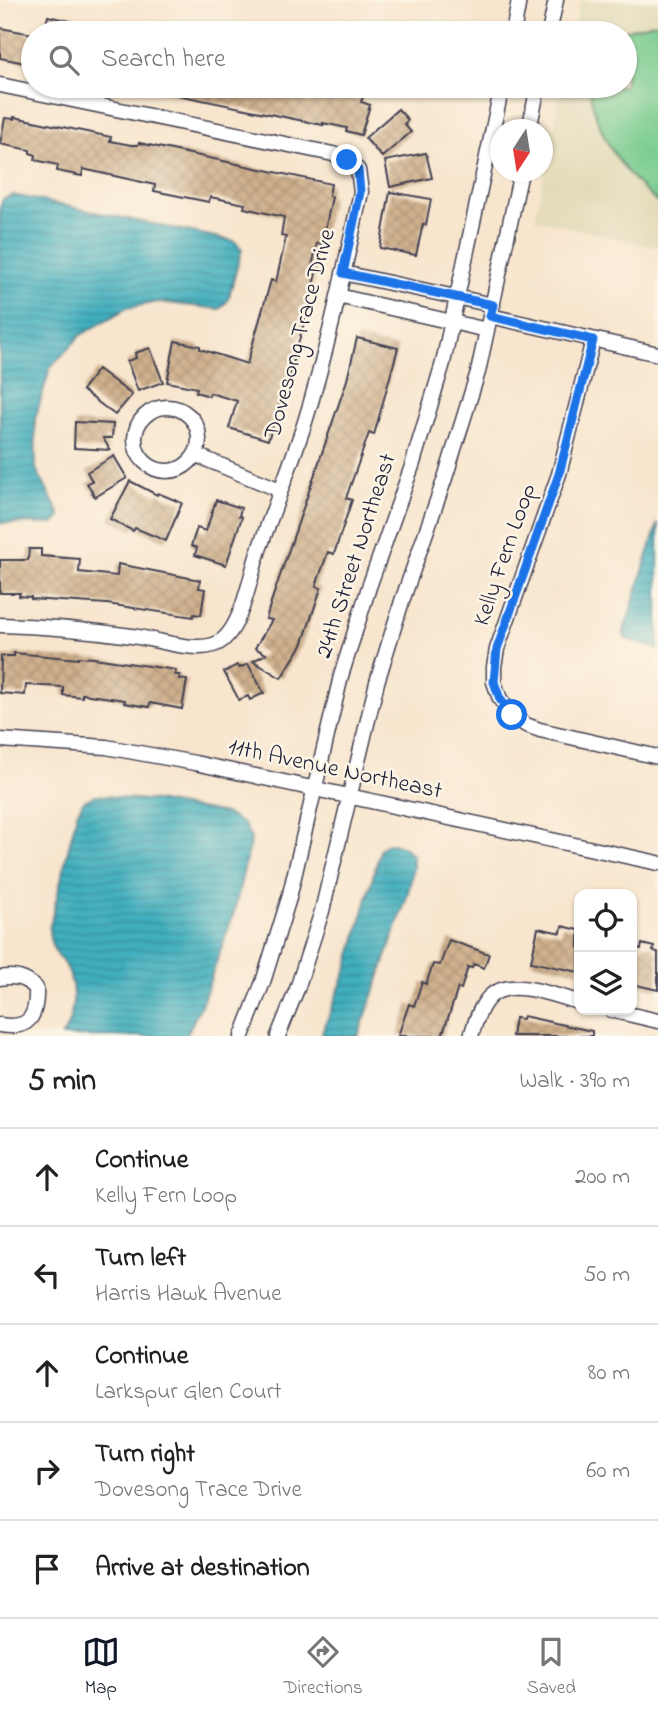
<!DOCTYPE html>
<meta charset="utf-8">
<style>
:root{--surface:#fff;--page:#f6f6f6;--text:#222;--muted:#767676;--line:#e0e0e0;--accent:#111827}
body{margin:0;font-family:"Indie Flower",sans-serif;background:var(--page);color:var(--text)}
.controls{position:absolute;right:21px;bottom:21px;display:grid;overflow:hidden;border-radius:14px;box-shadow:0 2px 5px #0004}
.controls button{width:63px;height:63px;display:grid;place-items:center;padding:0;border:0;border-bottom:2px solid var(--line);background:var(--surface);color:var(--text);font:35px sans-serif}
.compass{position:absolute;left:490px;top:119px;width:63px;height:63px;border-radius:50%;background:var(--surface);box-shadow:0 2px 5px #0004;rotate:192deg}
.stop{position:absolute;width:21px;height:21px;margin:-16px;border:5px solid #1a73e8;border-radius:50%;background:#fff}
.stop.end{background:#1a73e8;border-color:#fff;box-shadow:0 2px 7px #0008}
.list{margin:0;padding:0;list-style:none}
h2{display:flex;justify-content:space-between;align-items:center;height:91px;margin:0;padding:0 28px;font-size:30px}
h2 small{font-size:23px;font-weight:400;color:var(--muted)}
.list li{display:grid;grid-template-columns:46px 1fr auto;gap:21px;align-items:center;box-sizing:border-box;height:98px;padding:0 28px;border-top:2px solid var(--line)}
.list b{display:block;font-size:26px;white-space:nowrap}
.list p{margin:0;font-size:23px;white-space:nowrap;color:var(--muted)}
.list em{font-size:23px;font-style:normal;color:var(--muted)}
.icon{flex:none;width:38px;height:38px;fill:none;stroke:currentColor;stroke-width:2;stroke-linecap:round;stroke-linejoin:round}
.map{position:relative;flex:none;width:658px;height:1036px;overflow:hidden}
.search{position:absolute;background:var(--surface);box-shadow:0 2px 5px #0004;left:21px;right:21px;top:21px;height:77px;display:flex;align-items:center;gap:18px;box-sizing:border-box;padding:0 24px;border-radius:38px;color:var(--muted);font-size:26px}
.sheet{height:581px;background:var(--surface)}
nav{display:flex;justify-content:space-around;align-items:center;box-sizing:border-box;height:98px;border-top:2px solid var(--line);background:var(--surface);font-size:19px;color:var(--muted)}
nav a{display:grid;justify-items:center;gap:4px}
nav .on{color:var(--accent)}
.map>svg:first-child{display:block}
</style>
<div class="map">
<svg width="658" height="1036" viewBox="0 0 658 1036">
<defs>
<pattern id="water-rules" width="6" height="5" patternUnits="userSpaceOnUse" patternTransform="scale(1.75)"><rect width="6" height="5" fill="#41afbe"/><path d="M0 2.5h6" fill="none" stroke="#368e9c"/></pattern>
<pattern id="building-cross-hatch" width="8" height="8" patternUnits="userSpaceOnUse" patternTransform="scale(1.75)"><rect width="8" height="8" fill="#cfb08c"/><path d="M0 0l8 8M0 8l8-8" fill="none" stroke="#b1977a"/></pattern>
</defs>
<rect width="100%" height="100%" fill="#fcf5e5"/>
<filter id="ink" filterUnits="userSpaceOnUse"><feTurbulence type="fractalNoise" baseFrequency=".0143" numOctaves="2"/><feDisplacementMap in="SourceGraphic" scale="14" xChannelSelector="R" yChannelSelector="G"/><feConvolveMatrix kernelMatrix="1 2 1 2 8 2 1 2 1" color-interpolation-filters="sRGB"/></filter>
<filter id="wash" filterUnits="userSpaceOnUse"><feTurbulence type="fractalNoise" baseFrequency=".00686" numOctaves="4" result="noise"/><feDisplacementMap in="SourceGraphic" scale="28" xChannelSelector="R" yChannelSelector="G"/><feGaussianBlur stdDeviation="1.57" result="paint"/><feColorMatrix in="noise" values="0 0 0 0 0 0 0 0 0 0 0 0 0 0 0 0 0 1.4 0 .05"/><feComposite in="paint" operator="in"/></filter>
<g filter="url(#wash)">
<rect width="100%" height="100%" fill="#f8e5cd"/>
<path fill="#e3dbba" d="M580,0h78v248l-123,-29 27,-133h63v-53h-52z"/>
<path fill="#77cb8e" stroke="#4c7664" stroke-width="2" d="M658,22v181c-37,-31 -62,-69 -69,-117h36v-53h-11z"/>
<path fill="url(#water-rules)" stroke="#32687c" stroke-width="2" d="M13,195l221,46 8,8 -14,51 -8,9 -62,-7 -31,6 -46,27 -31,33 -15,51 1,50 25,48 -8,7 -53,-1v-315l3,-9z
M658,523v126l-33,-10 -1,-8z
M95,795l60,6 71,13 18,10 7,15 -17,73 -32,91 -16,33h-124c11,-16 14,-41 8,-60 -7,-20 -19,-20 -21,-46l28,-117 6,-11z
M388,843l14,3 11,10c1,27 -11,55 -20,81 -11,33 -22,66 -35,99h-37l27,-70 33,-118z"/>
<g id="blocks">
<path fill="url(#building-cross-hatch)" d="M48,16l22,5 -2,12h-24z
M0,28l33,6 -3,30 -30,-6z
M158,86h150l39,8v-2l16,5 -2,5 9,3 -9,30 -15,-4 1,-3 -24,-5v2l-165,-34z
M398,109l10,11 -4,4 7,8 -29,25 -17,-19z
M14,117l97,20 -1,4 21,4h7l1,-2 192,41 -2,12 3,1 -10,47 -5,-1 -5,24 5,1 -11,47 -16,59 -22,66 -39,-12 8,-27 -27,-8 -1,3 -13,-4 1,-4 -30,-6 8,-41 25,5v3l47,15 24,-84 5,2 10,-45 -5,-1 3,-19 -40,-9 1,-4 -35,-7 -1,5 -55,-11 1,-6 -72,-16 -1,7 -25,-5 1,-6 -23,-5 1,-5 -6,-2v-3l-30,-6 5,-26 9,1z
M426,153l6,25 -42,9 -5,-26z
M390,192l41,7 -5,26 -3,-1 -7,31 -36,-7z
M357,338l41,10 -24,87 -5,-2 -23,65 6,2 -18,54 -6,-2 -12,34 5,2 -19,57 -21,33 -28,-17 13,-7 -11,-6 17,-28 -6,-1 4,-14 77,-225z
M150,348l13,34 -25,9 -11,-30 9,-3 -1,-5z
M98,369l34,26 -17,20 -33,-25z
M75,422l38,2 -1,14h-9l7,12 -36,-2z
M114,456l13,22 -32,19 -8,-14 5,-2 -5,-9z
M130,481l27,14 1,-2 24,10 -16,38 -31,-13 -2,3 -23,-12z
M216,500l25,8 -2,8 3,1 -16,48 -31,-10 2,-7 -6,-2 6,-18 9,3z
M29,549h12v7l39,3 -1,13 38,4 1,-12 82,16 -1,8 6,1 -4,26 -7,-1 -1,3 -86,-13 -76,-5v-2l-12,-1 1,-3h-20v-33h28z
M14,653l64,6v-2l16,1 82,12 -1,5h5l-1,4 8,1 -5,29 -32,-6 -1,4 -25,-4 1,-3 -43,-6v3l-19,-2v-8l-37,-2 -1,10 -25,-2 1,-37h13z
M248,664l16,29 -14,7 -2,-4 -9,4 -15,-28 13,-7 2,3z
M562,926l17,4v42l-48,-10 7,-34 23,5z
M449,940l40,14 -5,14 -10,-4 -2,4 -4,-1 -7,22 -3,-1 -16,48h-44l11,-32 5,2 8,-24 4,2 7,-20 7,1z
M642,944l12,3 -1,4 5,1v38l-26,-6 1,-37 8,2z
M523,1016l69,15v5h-80l3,-18 7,1z"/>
</g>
</g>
<g filter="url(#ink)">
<use href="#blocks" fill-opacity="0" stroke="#423f51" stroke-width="2"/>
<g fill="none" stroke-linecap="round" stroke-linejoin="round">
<defs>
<path id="minor" d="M513,33l6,-33
M549,33l7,-33
M0,85l333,69 14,6 11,10 3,22c-17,78 -33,157 -57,233 -14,42 -30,83 -45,125 -9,25 -17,83 -43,94 -22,9 -60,-5 -84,-8 -44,-6 -88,-10 -132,-11
M529,130l9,-44
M343,273l150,32
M338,296l149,34
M490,316l168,38
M593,340l-34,134 -62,175 -3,18v15l6,17 12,16 14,10 14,5 118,27
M135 439a32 32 0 1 1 64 0a32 32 0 1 1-64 0Z
M196,455l84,35
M0,740l106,7 89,16 463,100
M0,978c15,-3 25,0 36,10 1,28 -6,42 -36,37
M611,1010l47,11
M242,1036l21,-54 26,-84 52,-222 28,-89 43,-121 31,-103 59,-277
M278,1036l19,-47 25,-78 55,-229 25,-81 43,-123 33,-106 43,-200
M471,1036c4,-12 7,-25 15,-35 20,-27 67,-5 93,1"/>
</defs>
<use href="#minor" stroke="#423f51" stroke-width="17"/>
<use href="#minor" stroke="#fff" stroke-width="14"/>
</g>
</g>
<g fill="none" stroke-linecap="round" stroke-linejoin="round" filter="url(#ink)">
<path stroke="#1a73e8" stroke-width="9" d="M347,160l11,10 2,22 -17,81 150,32 -3,11 103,24 -34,134 -62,175 -3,33 6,17 12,16"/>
</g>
<g text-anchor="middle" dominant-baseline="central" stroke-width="5" stroke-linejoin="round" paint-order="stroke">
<g font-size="24" fill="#22223b" stroke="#fcf5e5">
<text transform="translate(301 334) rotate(-75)">Dovesong Trace Drive</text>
<text transform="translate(506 555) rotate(-71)">Kelly Fern Loop</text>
<text transform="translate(357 556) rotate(-72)">24th Street Northeast</text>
<text transform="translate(335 770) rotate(12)">11th Avenue Northeast</text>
</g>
</g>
</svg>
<div class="controls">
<button><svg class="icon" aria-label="locate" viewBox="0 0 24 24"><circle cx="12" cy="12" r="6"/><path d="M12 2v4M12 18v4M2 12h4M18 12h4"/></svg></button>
<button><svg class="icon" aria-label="layers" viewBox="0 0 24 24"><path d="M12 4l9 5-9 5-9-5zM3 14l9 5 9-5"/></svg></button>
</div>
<svg class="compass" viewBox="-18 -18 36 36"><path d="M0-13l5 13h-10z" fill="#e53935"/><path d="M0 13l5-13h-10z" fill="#767676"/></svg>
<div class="stop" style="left:512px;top:715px"></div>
<div class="stop end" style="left:347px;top:160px"></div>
<div class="search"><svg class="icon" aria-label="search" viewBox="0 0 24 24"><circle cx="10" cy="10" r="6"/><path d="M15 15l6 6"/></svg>Search here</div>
</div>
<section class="sheet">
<h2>5 min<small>Walk · 390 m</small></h2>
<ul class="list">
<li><svg class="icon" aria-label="ahead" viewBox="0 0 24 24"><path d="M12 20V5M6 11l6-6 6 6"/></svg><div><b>Continue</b><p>Kelly Fern Loop</p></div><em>200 m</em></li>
<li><svg class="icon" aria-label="left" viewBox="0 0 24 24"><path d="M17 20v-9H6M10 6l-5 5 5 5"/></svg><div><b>Turn left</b><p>Harris Hawk Avenue</p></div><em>50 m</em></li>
<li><svg class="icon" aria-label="ahead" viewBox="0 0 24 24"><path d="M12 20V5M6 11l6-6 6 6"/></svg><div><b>Continue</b><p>Larkspur Glen Court</p></div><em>80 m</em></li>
<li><svg class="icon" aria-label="right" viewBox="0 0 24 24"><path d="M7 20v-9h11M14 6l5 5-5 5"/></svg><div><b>Turn right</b><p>Dovesong Trace Drive</p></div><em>60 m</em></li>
<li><svg class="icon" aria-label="arrive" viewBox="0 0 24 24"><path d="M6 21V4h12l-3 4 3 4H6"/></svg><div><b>Arrive at destination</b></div></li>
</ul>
</section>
<nav>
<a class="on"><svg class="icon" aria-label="map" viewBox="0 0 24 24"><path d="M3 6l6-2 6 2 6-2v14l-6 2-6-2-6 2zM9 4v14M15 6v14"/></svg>Map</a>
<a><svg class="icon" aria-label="directions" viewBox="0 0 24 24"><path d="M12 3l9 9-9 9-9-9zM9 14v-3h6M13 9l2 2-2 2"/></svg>Directions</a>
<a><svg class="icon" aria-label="saved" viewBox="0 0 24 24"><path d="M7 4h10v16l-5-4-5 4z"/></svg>Saved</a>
</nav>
